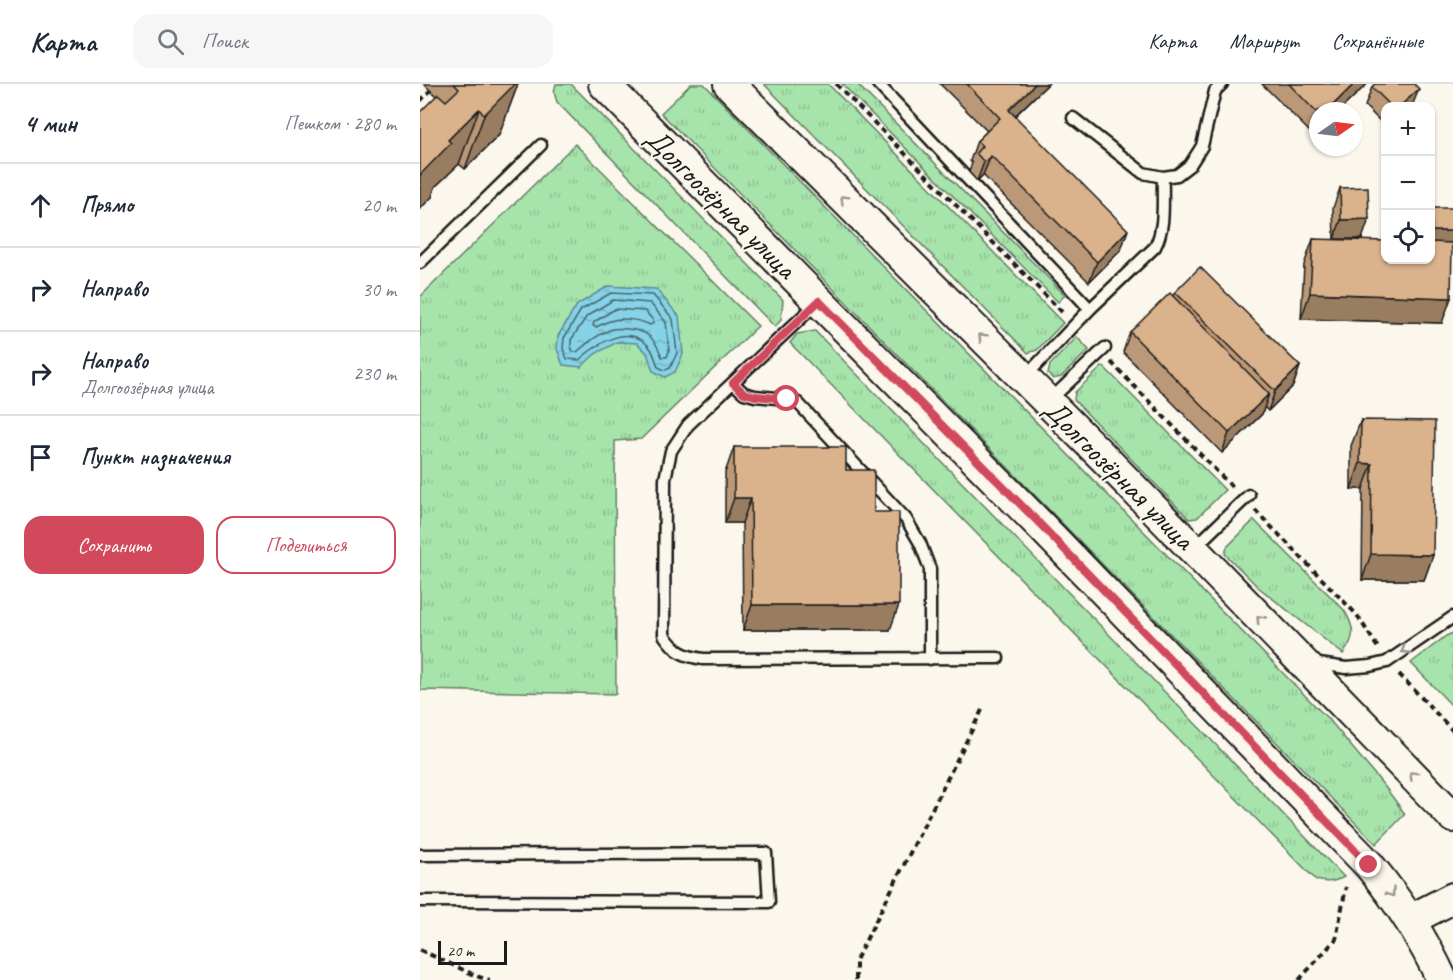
<!DOCTYPE html>
<html lang="ru">
<meta charset="utf-8">
<style>
:root{--surface:#fff;--page:#f6f6f7;--text:#1f2937;--muted:#747a83;--line:#e0e1e3;--accent:#d1495b}
body{margin:0;font-family:Caveat,sans-serif;background:var(--page);color:var(--text)}
.controls{position:absolute;right:18px;top:18px;display:grid;overflow:hidden;border-radius:12px;box-shadow:0 2px 4px #0004}
.controls button{width:54px;height:54px;display:grid;place-items:center;padding:0;border:0;border-bottom:2px solid var(--line);background:var(--surface);color:var(--text);font:30px sans-serif}
.compass{position:absolute;left:889px;top:18px;width:54px;height:54px;border-radius:50%;background:var(--surface);box-shadow:0 2px 4px #0004;rotate:76deg}
.scale{position:absolute;left:18px;bottom:15px;width:69px;box-sizing:border-box;padding-left:6px;border:3px solid #1c1c1c;border-top:0;font-size:16px;line-height:21px;white-space:nowrap;color:#1c1c1c;-webkit-text-stroke:4px #fbf7ec;paint-order:stroke}
.stop{position:absolute;width:18px;height:18px;margin:-14px;border:4px solid #d1495b;border-radius:50%;background:#fff}
.stop.end{background:#d1495b;border-color:#fff;box-shadow:0 2px 6px #0008}
.list{margin:0;padding:0;list-style:none}
h2{display:flex;justify-content:space-between;align-items:center;height:78px;margin:0;padding:0 24px;font-size:26px}
h2 small{font-size:20px;font-weight:400;color:var(--muted)}
.list li{display:grid;grid-template-columns:39px 1fr auto;gap:18px;align-items:center;box-sizing:border-box;height:84px;padding:0 24px;border-top:2px solid var(--line)}
.list b{display:block;font-size:22px;white-space:nowrap}
.list p{margin:0;font-size:20px;white-space:nowrap;color:var(--muted)}
.list em{font-size:20px;font-style:normal;color:var(--muted)}
.actions{display:flex;gap:12px;padding:18px 24px}
.actions a{flex:1;padding:14px 0;border:2px solid var(--accent);border-radius:18px;text-align:center;font-size:21px;color:var(--accent)}
.actions .main{background:var(--accent);color:#fff}
.icon{flex:none;width:33px;height:33px;fill:none;stroke:currentColor;stroke-width:2;stroke-linecap:round;stroke-linejoin:round}
.map{position:relative;flex:none;width:1033px;height:896px;overflow:hidden}
header{display:flex;align-items:center;gap:36px;box-sizing:border-box;height:84px;padding:0 30px;background:var(--surface);border-bottom:2px solid var(--line)}
header strong{font-size:28px}
nav{display:flex;gap:33px;margin-inline-start:auto;font-size:21px}
.search{width:420px;height:54px;background:var(--page);display:flex;align-items:center;gap:15px;box-sizing:border-box;padding:0 21px;border-radius:18px;color:var(--muted);font-size:22px}
main{display:flex}
aside{flex:1;background:var(--surface)}
.map>svg:first-child{display:block}
</style>
<header>
<strong>Карта</strong>
<div class="search"><svg class="icon" aria-label="search" viewBox="0 0 24 24"><circle cx="10" cy="10" r="6"/><path d="M15 15l6 6"/></svg>Поиск</div>
<nav><a>Карта</a><a>Маршрут</a><a>Сохранённые</a></nav>
</header>
<main>
<aside>
<h2>4 мин<small>Пешком · 280 m</small></h2>
<ul class="list">
<li><svg class="icon" aria-label="ahead" viewBox="0 0 24 24"><path d="M12 20V5M6 11l6-6 6 6"/></svg><div><b>Прямо</b></div><em>20 m</em></li>
<li><svg class="icon" aria-label="right" viewBox="0 0 24 24"><path d="M7 20v-9h11M14 6l5 5-5 5"/></svg><div><b>Направо</b></div><em>30 m</em></li>
<li><svg class="icon" aria-label="right" viewBox="0 0 24 24"><path d="M7 20v-9h11M14 6l5 5-5 5"/></svg><div><b>Направо</b><p>Долгоозёрная улица</p></div><em>230 m</em></li>
<li><svg class="icon" aria-label="arrive" viewBox="0 0 24 24"><path d="M6 21V4h12l-3 4 3 4H6"/></svg><div><b>Пункт назначения</b></div></li>
</ul>
<div class="actions"><a class="main">Сохранить</a><a>Поделиться</a></div>
</aside>
<div class="map">
<svg width="1033" height="896" viewBox="0 0 1033 896">
<defs>
<pattern id="grass-tufts" width="24" height="20" patternUnits="userSpaceOnUse" patternTransform="scale(1.5)"><rect width="24" height="20" fill="#a7e4ab"/><path d="M3 7l-1-3M5 7V3M7 7l1-3M15 17l-1-3M17 17v-4M19 17l1-3" fill="none" stroke="#8fc393"/></pattern>
<pattern id="water-ripples" width="26" height="14" patternUnits="userSpaceOnUse" patternTransform="scale(1.5)"><rect width="26" height="14" fill="#86d2e6"/><path d="M2 4q2-2 4 0t4 0M15 11q2-2 4 0t4 0" fill="none" stroke="#73b4c5"/></pattern>
</defs>
<rect width="100%" height="100%" fill="#fbf7ec"/>
<filter id="ink" filterUnits="userSpaceOnUse"><feTurbulence type="fractalNoise" baseFrequency=".0167" numOctaves="2"/><feDisplacementMap in="SourceGraphic" scale="12" xChannelSelector="R" yChannelSelector="G"/><feConvolveMatrix kernelMatrix="1 2 1 2 8 2 1 2 1" color-interpolation-filters="sRGB"/></filter>
<g filter="url(#ink)">
<path fill="url(#grass-tufts)" stroke="#628064" stroke-width="1.5" d="M136,0h15l212,216 -2,20 -6,7 -218,-225 -3,-10z
M271,0h13l628,639 53,64 20,27 -29,30 -715,-731z
M344,0h64l235,239 -26,27 -9,3z
M422,0h15l208,211 -7,7z
M155,60l183,182 -117,113 -26,2 1,253 -196,-4v-393z
M395,247l529,546c-10,5 -17,6 -28,3l-526,-537 7,-9z
M657,253l12,13 -28,27 -8,2 -5,-5 2,-9z
M683,282l122,124 -28,28 -8,1 -115,-119 1,-8z
M834,436l90,90c11,18 12,27 -1,44l-85,-67 -33,-33 2,-7z
M1033,549v74l-42,-44 35,-27z"/>
<path fill="url(#water-ripples)" stroke="#5c8995" stroke-width="1.5" d="M188,202l48,3 23,27 4,38 -8,18 -10,5 -12,-6 -6,-18 -10,-10 -20,-1 -22,12 -14,13 -18,-2 -6,-16 1,-13 19,-31z"/>
<g fill="none" stroke-linecap="round" stroke-linejoin="round">
<path stroke="#46656d" stroke-width="1.5" d="M191,209l42,2 20,24 4,34 -7,15 -5,2 -7,-3c-2,-6 -4,-13 -7,-18 -21,-28 -53,-6 -72,11l-12,-1 -4,-11 1,-10 17,-28z
M193,216l37,3 16,19 3,29 -2,6h-5c-7,-19 -15,-27 -35,-28 -4,0 -9,-1 -14,0 -14,4 -26,14 -36,23h-4l-2,-5v-7l16,-24z
M195,225l30,2 8,9v3l-3,2c-10,-5 -28,-8 -40,-4 -5,1 -9,4 -14,6l-3,-1 1,-4z"/>
<defs>
<path id="lane" d="M458,0l212,225
M653,34l70,55 20,4 14,-2 13,-10 12,-19 13,-55 7,-7
M0,179l121,-118
M397,219l-129,122 -17,26 -6,28 -1,156c12,17 19,21 39,24l295,-1
M605,293l65,-68 65,-62c11,-21 7,-47 8,-70
M313,299l11,10 11,3 32,3 11,4 108,116 14,24 10,26v90
M630,316l55,-52
M775,463l54,-52
M892,579l34,5 24,-2 17,-4 66,-45
M0,771l346,-2 3,49 -349,-1"/>
<path id="secondary" d="M184,0l434,439 331,342c29,35 54,73 73,115
M309,0l379,378 345,355
M990,836l43,-22"/>
</defs>
<use href="#lane" stroke="#1c1c1c" stroke-width="15"/>
<use href="#secondary" stroke="#1c1c1c" stroke-width="34"/>
<path stroke="#1c1c1c" stroke-width="4" stroke-dasharray="6 4.5" stroke-linecap="butt" d="M416,0l228,230
M0,17l11,-11
M691,278l122,126
M835,426l102,105 21,33
M979,590l54,57
M0,866l59,27 11,3
M436,896v-20l127,-252
M879,896l37,-41 10,-52"/>
<use href="#lane" stroke="#fbf7ec" stroke-width="10"/>
<use href="#secondary" stroke="#fbf7ec" stroke-width="30"/>
</g>
<path fill="#bb9978" stroke="#1c1c1c" stroke-width="1.5" d="M4,0h94l-19,51 -34,34 -6,-5 -24,23 -3,10 4,-101z
M520,0h108l-33,32 106,134 -32,32 -106,-107 -6,6 -8,-9 3,-9 -2,-2 7,-20 10,-10z
M842,0h105l-28,27h-21v21l-4,4z
M952,3l40,19h-26v21l-21,-21z
M920,104l22,51h-28l-1,-31z
M1012,124l20,36 -10,79 -141,-4 3,-54 9,-26 118,21v-48z
M755,208l125,74 -7,20 -25,25 -4,-4 -2,7 -40,39 -99,-101 7,-20 43,-36z
M941,336l72,135 -9,25h-62l1,-91h-12v-43z
M314,363l112,23 28,42 16,118h-147l-1,-107h-17v-50z"/>
<path fill="#997d61" stroke="#1c1c1c" stroke-width="1.5" d="M91,0h7l-19,51 -34,34 19,-54z
M615,0h13l-47,45 8,-19z
M934,0h13l-28,27h-12z
M999,5l-7,17h-12z
M59,25l-20,55 -24,23 -3,10 -12,12v-34l28,-35z
M898,41v7l-4,4z
M571,72l-8,19 -6,6 7,-19z
M949,135l-7,20h-28l7,-19z
M708,146l-7,20 -32,32 8,-20z
M1012,147h21v13l-22,1v-8z
M890,209l141,5 -9,25 -141,-4z
M880,282l-7,20 -25,25 7,-20z
M849,310l-7,20 -40,39 7,-20z
M940,379l12,1 -9,25h-12z
M314,414h17l-9,25h-17z
M951,470l62,1 -9,25h-62z
M332,521h147l-9,25h-147z"/>
<path fill="#dab28b" stroke="#1c1c1c" stroke-width="1.5" d="M34,0h61l-31,31 -5,-6 -31,31 3,3 -31,32v-63l18,-18 8,7 13,-12z
M547,0h68l-26,26 119,120 -31,32 -106,-106 -7,6 -8,-9 6,-7 -5,-5 23,-23z
M869,0h65l-27,27h-9v3z
M955,0h39l5,5 -19,17h-9l-19,-19z
M948,103l1,32 -28,1 -1,-32z
M1012,124h21v23h-21z
M893,155l73,2v19h45v-18l21,1 -1,55 -141,-5z
M780,183l100,99 -25,25 -100,-99z
M750,209l99,101 -40,39 -99,-101z
M941,336l74,1 -2,134 -62,-1 1,-90 -12,-1z
M314,363h112v23h28v42h25v93h-147l-1,-107h-17z"/>
<defs><path id="oneway-chevron" d="M-2-3.5L2.5 0L-2 3.5" fill="none" stroke-width="1.6" stroke-linecap="round" stroke-linejoin="round" transform="scale(1.5)"/></defs>
<g stroke="#97948e">
<use href="#oneway-chevron" transform="translate(424 115) rotate(-135)"/>
<use href="#oneway-chevron" transform="translate(562 253) rotate(-135)"/>
<use href="#oneway-chevron" transform="translate(840 535) rotate(-134)"/>
<use href="#oneway-chevron" transform="translate(985 566) rotate(147)"/>
<use href="#oneway-chevron" transform="translate(993 691) rotate(-135)"/>
<use href="#oneway-chevron" transform="translate(971 809) rotate(54)"/>
</g>
</g>
<g fill="none" stroke-linecap="round" stroke-linejoin="round" filter="url(#ink)">
<path stroke="#d1495b" stroke-width="8" d="M367,315l-32,-3 -11,-3 -11,-10 86,-82 219,221 331,343"/>
</g>
<g text-anchor="middle" dominant-baseline="central" stroke-width="4.5" stroke-linejoin="round" paint-order="stroke">
<g font-size="30" fill="#1c1c1c" stroke="#fbf7ec">
<text transform="translate(301 119) rotate(45)">Долгоозёрная улица</text>
<text transform="translate(699 390) rotate(45)">Долгоозёрная улица</text>
</g>
</g>
</svg>
<div class="controls">
<button>+</button>
<button>−</button>
<button><svg class="icon" aria-label="locate" viewBox="0 0 24 24"><circle cx="12" cy="12" r="6"/><path d="M12 2v4M12 18v4M2 12h4M18 12h4"/></svg></button>
</div>
<svg class="compass" viewBox="-18 -18 36 36"><path d="M0-13l5 13h-10z" fill="#e53935"/><path d="M0 13l5-13h-10z" fill="#747a83"/></svg>
<div class="scale">20 m</div>
<div class="stop" style="left:367px;top:315px"></div>
<div class="stop end" style="left:949px;top:781px"></div>
</div>
</main>
